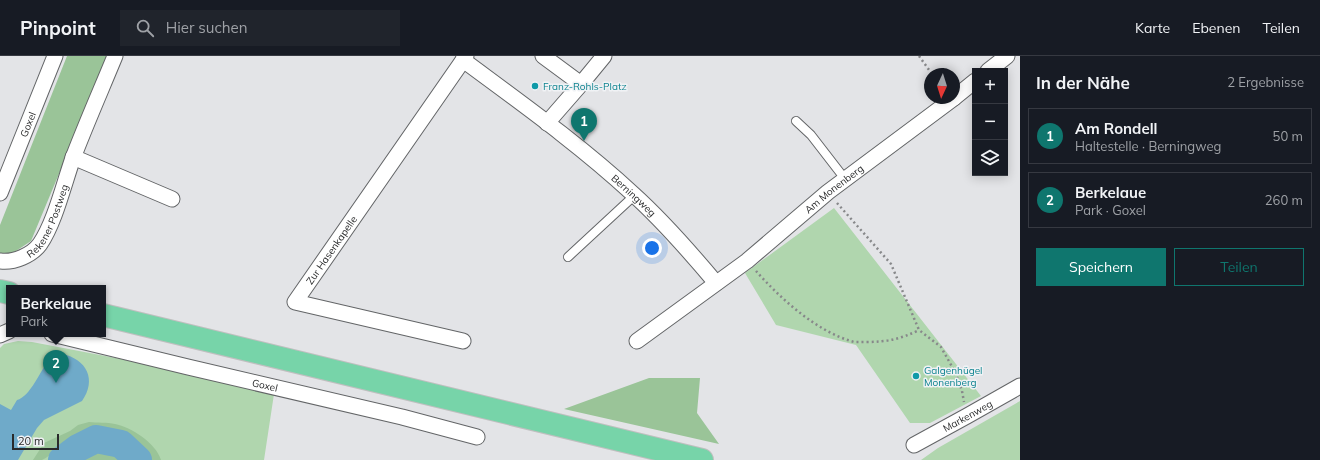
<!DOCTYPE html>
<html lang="de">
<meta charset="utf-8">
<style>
:root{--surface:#171b24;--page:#20242c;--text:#f1f3f6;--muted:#9ea1a6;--line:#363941;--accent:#0f766e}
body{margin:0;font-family:Mulish,sans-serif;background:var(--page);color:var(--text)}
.controls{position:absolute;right:12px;top:12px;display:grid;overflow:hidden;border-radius:0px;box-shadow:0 2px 10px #0003}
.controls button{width:36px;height:36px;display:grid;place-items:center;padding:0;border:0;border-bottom:1px solid var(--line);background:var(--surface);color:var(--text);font:20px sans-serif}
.compass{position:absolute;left:924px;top:12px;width:36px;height:36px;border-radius:50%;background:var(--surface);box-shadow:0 2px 10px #0003;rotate:184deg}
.scale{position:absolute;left:12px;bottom:10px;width:47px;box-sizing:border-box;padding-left:4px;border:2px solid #292a2b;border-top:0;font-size:11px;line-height:14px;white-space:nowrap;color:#292a2b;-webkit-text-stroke:3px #f0f2f5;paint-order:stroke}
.you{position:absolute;left:652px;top:192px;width:14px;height:14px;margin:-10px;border:3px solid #fff;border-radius:50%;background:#1a73e8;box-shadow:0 0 0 6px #1a73e833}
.badge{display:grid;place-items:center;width:26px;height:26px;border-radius:50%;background:var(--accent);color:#fff;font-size:13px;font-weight:700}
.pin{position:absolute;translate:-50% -33px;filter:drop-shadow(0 1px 2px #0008)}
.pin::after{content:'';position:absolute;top:21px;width:14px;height:12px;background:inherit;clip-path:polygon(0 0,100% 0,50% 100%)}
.popup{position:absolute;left:6px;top:229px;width:100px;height:52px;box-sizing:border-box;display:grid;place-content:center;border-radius:0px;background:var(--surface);filter:drop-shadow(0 1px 3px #0005);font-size:13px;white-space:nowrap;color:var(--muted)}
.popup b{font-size:15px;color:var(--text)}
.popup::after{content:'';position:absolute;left:50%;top:100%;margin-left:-8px;border:8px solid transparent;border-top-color:var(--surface)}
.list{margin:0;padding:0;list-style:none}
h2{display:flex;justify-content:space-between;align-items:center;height:52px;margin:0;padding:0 16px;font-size:17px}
h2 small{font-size:13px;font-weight:400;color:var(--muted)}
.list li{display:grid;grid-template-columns:26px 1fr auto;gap:12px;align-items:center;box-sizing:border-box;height:56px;margin:0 8px 8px;padding:0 8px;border:1px solid var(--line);border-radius:0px}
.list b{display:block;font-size:15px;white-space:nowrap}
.list p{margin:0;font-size:13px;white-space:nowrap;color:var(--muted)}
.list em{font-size:13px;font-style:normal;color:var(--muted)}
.actions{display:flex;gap:8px;padding:12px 16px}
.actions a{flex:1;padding:9px 0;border:1px solid var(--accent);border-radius:0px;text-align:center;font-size:14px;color:var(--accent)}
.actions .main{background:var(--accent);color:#fff}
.icon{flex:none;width:22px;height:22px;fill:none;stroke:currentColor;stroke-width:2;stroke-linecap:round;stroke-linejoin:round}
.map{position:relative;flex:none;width:1020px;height:404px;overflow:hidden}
header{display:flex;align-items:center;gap:24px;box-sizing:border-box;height:56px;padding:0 20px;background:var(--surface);border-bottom:1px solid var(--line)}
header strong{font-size:19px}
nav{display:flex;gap:22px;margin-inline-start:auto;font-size:14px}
.search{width:280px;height:36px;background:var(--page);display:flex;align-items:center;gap:10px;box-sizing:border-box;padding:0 14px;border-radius:0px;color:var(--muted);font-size:15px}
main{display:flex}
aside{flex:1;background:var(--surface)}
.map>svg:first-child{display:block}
</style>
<header>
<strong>Pinpoint</strong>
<div class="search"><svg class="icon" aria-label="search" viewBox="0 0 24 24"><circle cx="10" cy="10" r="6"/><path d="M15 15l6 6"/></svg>Hier suchen</div>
<nav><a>Karte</a><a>Ebenen</a><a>Teilen</a></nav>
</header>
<main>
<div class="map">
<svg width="1020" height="404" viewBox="0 0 1020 404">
<rect width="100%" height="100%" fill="#e3e4e7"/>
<path fill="#b0d6ae" d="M834,152l147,188 -51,27h-20l-54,-78 -80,-20 -31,-52z
M18,285l14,1 89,17 153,35 -10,66h-264v-112l4,-4z
M1020,345v59h-99l17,-12z"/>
<path fill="#9ac498" d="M67,0h41l-77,185 -18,12 -13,1v-29z
M649,322h51l-3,35 22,31 -155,-35z
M89,366c8,1 18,0 26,2 16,3 41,19 46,36h-16c-4,-10 -14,-18 -24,-23 -16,-9 -37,-8 -52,2 -9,5 -18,17 -27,21 -3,0 -6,0 -9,0l11,-17 26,-12 8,-6z
M95,389c18,1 22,4 37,15h-54l7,-8z"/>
<path fill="#6faac9" d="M62,298c25,5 35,26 20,47l-38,19 -7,8 -19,32h-18v-56l11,6 6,-10c13,-3 24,-30 32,-41l4,-3z"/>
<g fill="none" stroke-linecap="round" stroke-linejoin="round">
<path stroke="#6faac9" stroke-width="28" d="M62,404l16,-12 18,-9 25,5 17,16"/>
<defs>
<path id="service" d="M796,65l15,14 34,44
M568,201l67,-62"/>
<g id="minor">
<path d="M543,0l38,28"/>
<path id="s1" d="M463,4c58,43 117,85 170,134 30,27 57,58 83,89"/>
<path d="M988,15l19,-15"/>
<path d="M954,42l21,-17"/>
<path d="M547,67l34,-39 23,-28"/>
<path d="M73,101l99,42"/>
<path id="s2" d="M0,137l55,-137"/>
<path id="s3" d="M0,205c14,2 32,-6 40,-17 15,-22 24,-61 33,-86 13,-34 28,-68 42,-102"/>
<path id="s4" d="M52,278l136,33 214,50 75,20"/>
<path d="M0,279l9,-4"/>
<path id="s5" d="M463,285l-168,-39 171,-246"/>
<path id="s6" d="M637,285l110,-80 81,-69 126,-94"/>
<path id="s7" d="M914,389l53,-29 53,-30"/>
</g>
<path id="primary" d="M0,235l9,2
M103,259l599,145"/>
</defs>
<use href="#service" stroke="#636567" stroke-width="10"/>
<use href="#minor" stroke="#636567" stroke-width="17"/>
<use href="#primary" stroke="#bfbfbf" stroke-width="24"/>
<path stroke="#87888a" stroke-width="2.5" stroke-dasharray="2 3" stroke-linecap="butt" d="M919,0l13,18
M837,147l54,61 28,66 22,17 14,25 7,19 2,11
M756,215c25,28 61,61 98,71 4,0 8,0 12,0 21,0 35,-3 53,-12"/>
<use href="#service" stroke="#fff" stroke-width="8"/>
<use href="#minor" stroke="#fff" stroke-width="15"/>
<use href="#primary" stroke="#77d4a9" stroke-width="22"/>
</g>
<g fill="#0f9aa8" stroke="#f0f2f5" stroke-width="1.5">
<circle cx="535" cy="30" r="4"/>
<circle cx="916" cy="320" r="4"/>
</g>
<g text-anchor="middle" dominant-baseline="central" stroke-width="3" stroke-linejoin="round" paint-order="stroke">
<g font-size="10" fill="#0d838f" stroke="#f0f2f5" text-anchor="start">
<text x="543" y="30">Franz-Rohls-Platz</text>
<text x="924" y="314">Galgenhügel<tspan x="924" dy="12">Monenberg</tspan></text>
</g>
<g font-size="10" fill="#292a2b" stroke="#f0f2f5">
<text stroke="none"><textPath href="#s2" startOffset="74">Goxel</textPath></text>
<text stroke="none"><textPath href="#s6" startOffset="249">Am Monenberg</textPath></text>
<text stroke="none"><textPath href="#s1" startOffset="218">Berningweg</textPath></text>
<text stroke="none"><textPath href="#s3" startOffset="69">Rekener Postweg</textPath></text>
<text stroke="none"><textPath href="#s5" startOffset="236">Zur Hasenkapelle</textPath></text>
<text stroke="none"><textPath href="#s4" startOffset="219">Goxel</textPath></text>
<text stroke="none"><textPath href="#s7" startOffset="61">Markenweg</textPath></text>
</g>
</g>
</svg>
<div class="controls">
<button>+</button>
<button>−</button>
<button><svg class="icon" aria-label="layers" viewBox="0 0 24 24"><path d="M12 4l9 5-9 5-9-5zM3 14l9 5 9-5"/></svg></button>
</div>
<svg class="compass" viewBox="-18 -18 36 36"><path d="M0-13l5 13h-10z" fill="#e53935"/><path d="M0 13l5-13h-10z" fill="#9ea1a6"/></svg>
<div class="scale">20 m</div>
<div class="you"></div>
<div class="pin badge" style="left:584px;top:85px">1</div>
<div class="pin badge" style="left:56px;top:327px">2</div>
<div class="popup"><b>Berkelaue</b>Park</div>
</div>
<aside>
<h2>In der Nähe<small>2 Ergebnisse</small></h2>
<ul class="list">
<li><span class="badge">1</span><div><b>Am Rondell</b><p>Haltestelle · Berningweg</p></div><em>50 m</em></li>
<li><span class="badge">2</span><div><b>Berkelaue</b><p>Park · Goxel</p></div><em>260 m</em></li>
</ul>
<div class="actions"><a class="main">Speichern</a><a>Teilen</a></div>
</aside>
</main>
